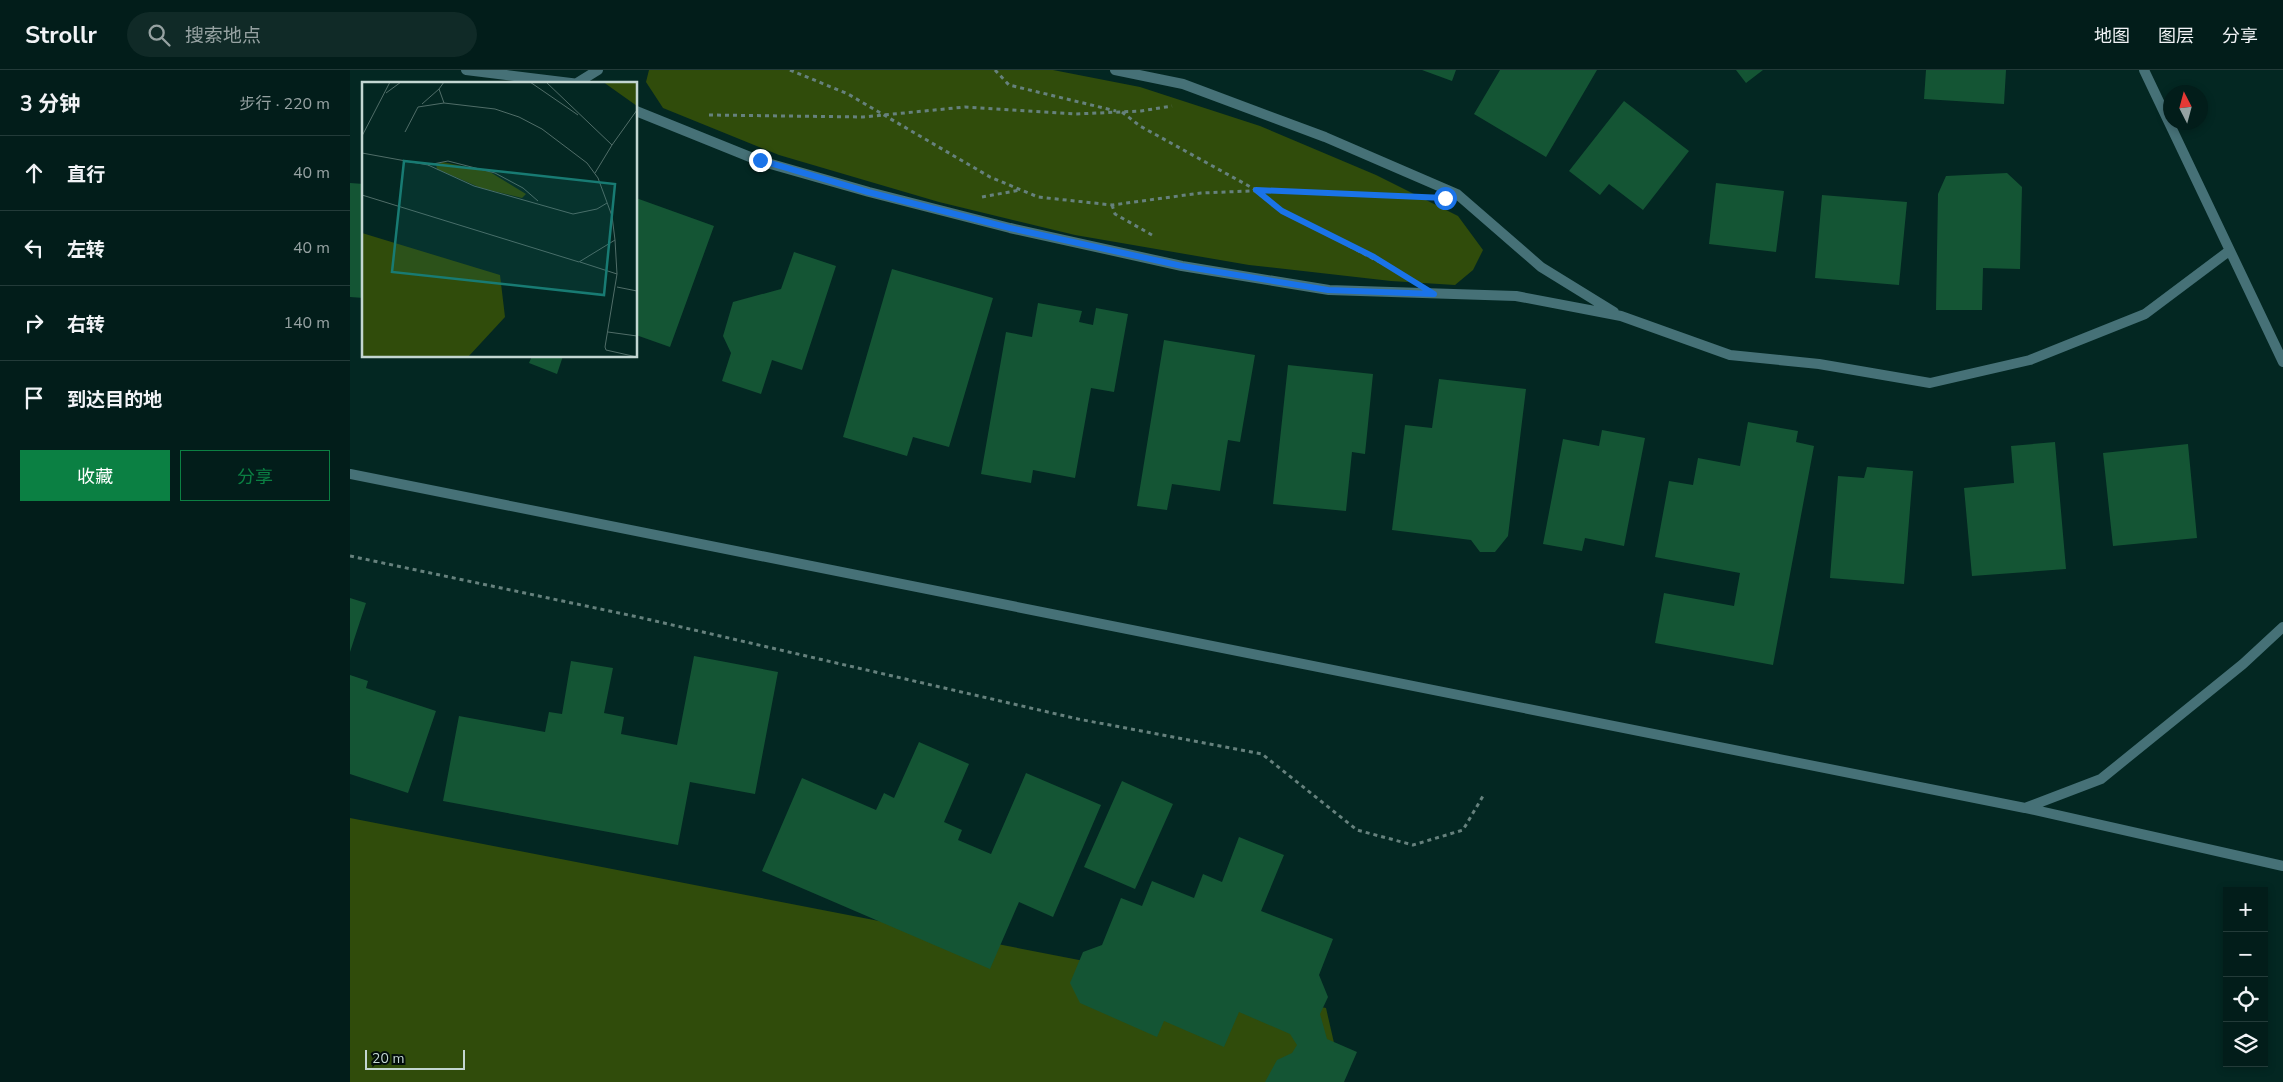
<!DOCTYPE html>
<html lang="zh">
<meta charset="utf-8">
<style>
:root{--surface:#021d1a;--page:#102a27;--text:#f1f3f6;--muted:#96a2a2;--line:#233b39;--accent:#0b8043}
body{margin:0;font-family:"Nunito Sans","Noto Sans SC",sans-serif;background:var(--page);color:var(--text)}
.controls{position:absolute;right:15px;bottom:15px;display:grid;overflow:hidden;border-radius:0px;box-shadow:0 2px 8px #0003}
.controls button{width:45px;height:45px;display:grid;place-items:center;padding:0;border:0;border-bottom:1px solid var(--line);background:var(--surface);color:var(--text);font:25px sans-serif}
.compass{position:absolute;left:1813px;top:15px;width:45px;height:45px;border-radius:50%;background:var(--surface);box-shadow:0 2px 8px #0003;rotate:354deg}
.scale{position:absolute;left:15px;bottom:12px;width:100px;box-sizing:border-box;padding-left:5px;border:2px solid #c3d6d2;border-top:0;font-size:14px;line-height:18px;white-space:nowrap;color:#c3d6d2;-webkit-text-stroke:4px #020d0b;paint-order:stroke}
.stop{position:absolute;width:15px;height:15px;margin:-11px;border:4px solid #1a73e8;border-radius:50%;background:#fff}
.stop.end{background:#1a73e8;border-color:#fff;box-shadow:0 1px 5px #0008}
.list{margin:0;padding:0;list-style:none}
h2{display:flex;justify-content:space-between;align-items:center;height:65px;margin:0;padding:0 20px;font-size:21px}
h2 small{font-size:16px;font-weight:400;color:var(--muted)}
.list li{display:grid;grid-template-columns:32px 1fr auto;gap:15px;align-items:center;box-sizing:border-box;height:75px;padding:0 20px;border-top:1px solid var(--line)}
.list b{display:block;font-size:19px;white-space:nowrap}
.list em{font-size:16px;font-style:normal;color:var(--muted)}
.actions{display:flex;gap:10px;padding:15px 20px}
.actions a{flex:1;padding:11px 0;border:1px solid var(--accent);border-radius:0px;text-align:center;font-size:18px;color:var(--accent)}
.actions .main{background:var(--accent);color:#fff}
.icon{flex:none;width:28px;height:28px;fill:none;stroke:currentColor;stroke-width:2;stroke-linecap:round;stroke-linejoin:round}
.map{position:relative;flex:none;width:1933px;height:1012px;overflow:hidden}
header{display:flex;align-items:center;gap:30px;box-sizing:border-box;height:70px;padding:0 25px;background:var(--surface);border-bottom:1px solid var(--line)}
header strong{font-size:24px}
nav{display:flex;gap:28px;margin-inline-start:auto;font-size:18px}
.search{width:350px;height:45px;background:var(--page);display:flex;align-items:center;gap:12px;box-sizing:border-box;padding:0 18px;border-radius:28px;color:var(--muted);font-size:19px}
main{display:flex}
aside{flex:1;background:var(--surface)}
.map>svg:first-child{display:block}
</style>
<header>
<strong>Strollr</strong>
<div class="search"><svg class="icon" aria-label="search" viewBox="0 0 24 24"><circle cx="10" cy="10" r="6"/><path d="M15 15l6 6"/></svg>搜索地点</div>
<nav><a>地图</a><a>图层</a><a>分享</a></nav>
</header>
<main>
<aside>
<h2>3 分钟<small>步行 · 220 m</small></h2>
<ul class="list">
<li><svg class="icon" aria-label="ahead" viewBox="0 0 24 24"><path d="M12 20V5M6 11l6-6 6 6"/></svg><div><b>直行</b></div><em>40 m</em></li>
<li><svg class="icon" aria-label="left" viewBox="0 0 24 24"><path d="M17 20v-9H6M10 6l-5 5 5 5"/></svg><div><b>左转</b></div><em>40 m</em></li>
<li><svg class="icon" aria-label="right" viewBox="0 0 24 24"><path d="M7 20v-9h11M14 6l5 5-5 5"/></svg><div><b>右转</b></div><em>140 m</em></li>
<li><svg class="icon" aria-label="arrive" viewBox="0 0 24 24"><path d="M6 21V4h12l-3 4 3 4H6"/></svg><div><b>到达目的地</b></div></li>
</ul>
<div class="actions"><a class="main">收藏</a><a>分享</a></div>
</aside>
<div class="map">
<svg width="1933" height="1012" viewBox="0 0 1933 1012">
<rect width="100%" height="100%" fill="#032722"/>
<path fill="#304c0b" d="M299,0h404l87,17 120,39 116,49 82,41 25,34 -10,20 -18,15 -64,-4 -142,-16 -174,-30 -136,-33 -160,-47 -116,-47 -17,-26z
M0,748l976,190 17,74h-993z"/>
<path fill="#145534" d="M1072,0h34l-4,11z
M1150,0h97l-51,87 -72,-43z
M1386,0h27l-17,13z
M1576,0h80l-2,34 -80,-5z
M1274,31l65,50 -46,59 -34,-26 -9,11 -31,-24z
M1657,103l15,14 -2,82 -37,-1 -1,42h-46l2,-116 8,-18z
M0,113l14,1v114l-14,-1z
M1366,113l68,8 -8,61 -67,-8z
M1472,125l85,7 -8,83 -84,-7z
M286,128l78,28 -44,121 -34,-12z
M444,182l42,14 -34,104 -30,-10 -11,34 -39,-13 9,-28 -8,-17 10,-34 48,-13z
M542,199l101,29 -44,149 -36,-10 -6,19 -64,-19z
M688,233l44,8 -3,11 14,3 3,-17 32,6 -14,78 -23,-4 -16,90 -42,-8 -2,13 -50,-9 25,-142 26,5z
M814,270l91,15 -15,87 -12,-2 -8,51 -48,-7 -5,26 -30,-4z
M182,286h31l-6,18 -28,-11z
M938,295l85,9 -8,80 -13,-2 -6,59 -73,-7z
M1089,309l87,10 -18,147 -13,16h-15l-9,-12 -79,-10 13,-105 27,3z
M1398,352l50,9 -2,11 18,4 -41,219 -118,-22 9,-50 70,13 6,-33 -85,-16 14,-76 24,4 5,-27 42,8z
M1252,360l43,8 -21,108 -39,-8 -3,13 -39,-7 20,-105 36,7z
M1705,372l11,127 -94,7 -8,-88 50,-5 -3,-37z
M1838,374l9,94 -84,8 -10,-93z
M1517,397l46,4 -9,113 -74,-6 8,-102 26,2z
M0,528l16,5 -16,49z
M344,586l84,16 -23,122 -65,-12 -12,63 -235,-44 16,-85 86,16 4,-20 13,2 9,-53 42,7 -9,45 20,4 -3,17 56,11z
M0,605l18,6 -2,7 70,23 -28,82 -58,-19z
M569,672l50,22 -25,58 18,8 -4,10 33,14 35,-81 75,32 -48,112 -34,-15 -29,67 -228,-98 40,-93 74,32 8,-17 10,5z
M772,711l51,23 -38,85 -51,-22z
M889,767l45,18 -23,56 72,28 -14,36 9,22 -8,17 7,25 30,13 -13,30h-79l12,-22 15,-7 5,-8 -7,-11 -51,-22 -15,35 -60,-26 -7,16 -77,-34 -10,-20 13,-31 19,-7 19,-47 21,8 10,-25 42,17 9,-24 19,8z"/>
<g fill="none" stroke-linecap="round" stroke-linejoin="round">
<path stroke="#66817d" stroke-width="3" stroke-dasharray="4 4" stroke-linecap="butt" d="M440,0l58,24 142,83 48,20 74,8 89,-12 72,-3 128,6
M645,0l14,15 107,26
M772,42l18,14 116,64 27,21 110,58
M359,45l154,2 102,-10 111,7 65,-3 31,-5
M632,127l38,-7
M762,135l3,9 37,21
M0,486l288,61 440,102 184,35 95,76 56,15 50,-15 20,-34"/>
<path stroke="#467177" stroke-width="10" d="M116,0l113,14
M765,0l68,14 142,53 132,57 84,73 73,45
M1794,0l139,292
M227,13l21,-13
M286,41l124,50 109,31 141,36 172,38 147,24 187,6 105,20 109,39 89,9 111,19 100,-23 115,-46 84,-63
M0,404l1675,334 76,-29 142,-115 40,-37
M1676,738l257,58"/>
</g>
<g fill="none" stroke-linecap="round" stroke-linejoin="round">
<path stroke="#1a73e8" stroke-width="6" d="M410,90l108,32 142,36 172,38 146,24 106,4 -60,-37 -92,-46 -26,-21 189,8"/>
</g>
<g transform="translate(12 12)">
<rect width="275" height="275" fill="#032722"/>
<path d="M242,0h33v24l-31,-22zM81,80l47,10 36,22 -4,4 -41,-10 -44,-19 -1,-5zM0,151l138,42 5,42 -37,40h-106z" fill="#304c0b"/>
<path fill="none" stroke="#506d68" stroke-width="1" d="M168,0l48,33M184,0l66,63 -17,28M24,11l15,-11M60,22l17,-15M43,50l13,-25 26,-4M0,54l28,-54M250,63l25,-35M0,71l66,12 46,21 99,28 24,-5 10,-6M66,83l20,-4 47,12 28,15 15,13M0,113l217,67 36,-22 -3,-24 -14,-38 -11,-15 -45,-34 -23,-12 -24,-8 -51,-6 -5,-14 5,-7M253,158l2,34M218,180l37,12 -12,73 1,3 31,7M255,205l20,4M246,250l29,4"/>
<path fill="#187b73" fill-opacity="0.15" stroke="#187b73" stroke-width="2.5" d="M42,79l211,23 -11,111 -212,-23z"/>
<rect width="275" height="275" fill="none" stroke="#c3d6d2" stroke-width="2.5"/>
</g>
</svg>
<div class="controls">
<button>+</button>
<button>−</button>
<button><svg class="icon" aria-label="locate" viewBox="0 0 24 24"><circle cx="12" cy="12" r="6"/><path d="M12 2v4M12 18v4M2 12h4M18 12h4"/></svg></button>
<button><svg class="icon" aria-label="layers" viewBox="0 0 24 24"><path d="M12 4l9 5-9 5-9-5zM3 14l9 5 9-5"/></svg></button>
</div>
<svg class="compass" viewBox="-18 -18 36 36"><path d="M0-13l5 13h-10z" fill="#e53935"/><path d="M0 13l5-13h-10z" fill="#96a2a2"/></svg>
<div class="scale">20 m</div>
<div class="stop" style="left:1095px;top:128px"></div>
<div class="stop end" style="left:410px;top:90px"></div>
</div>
</main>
